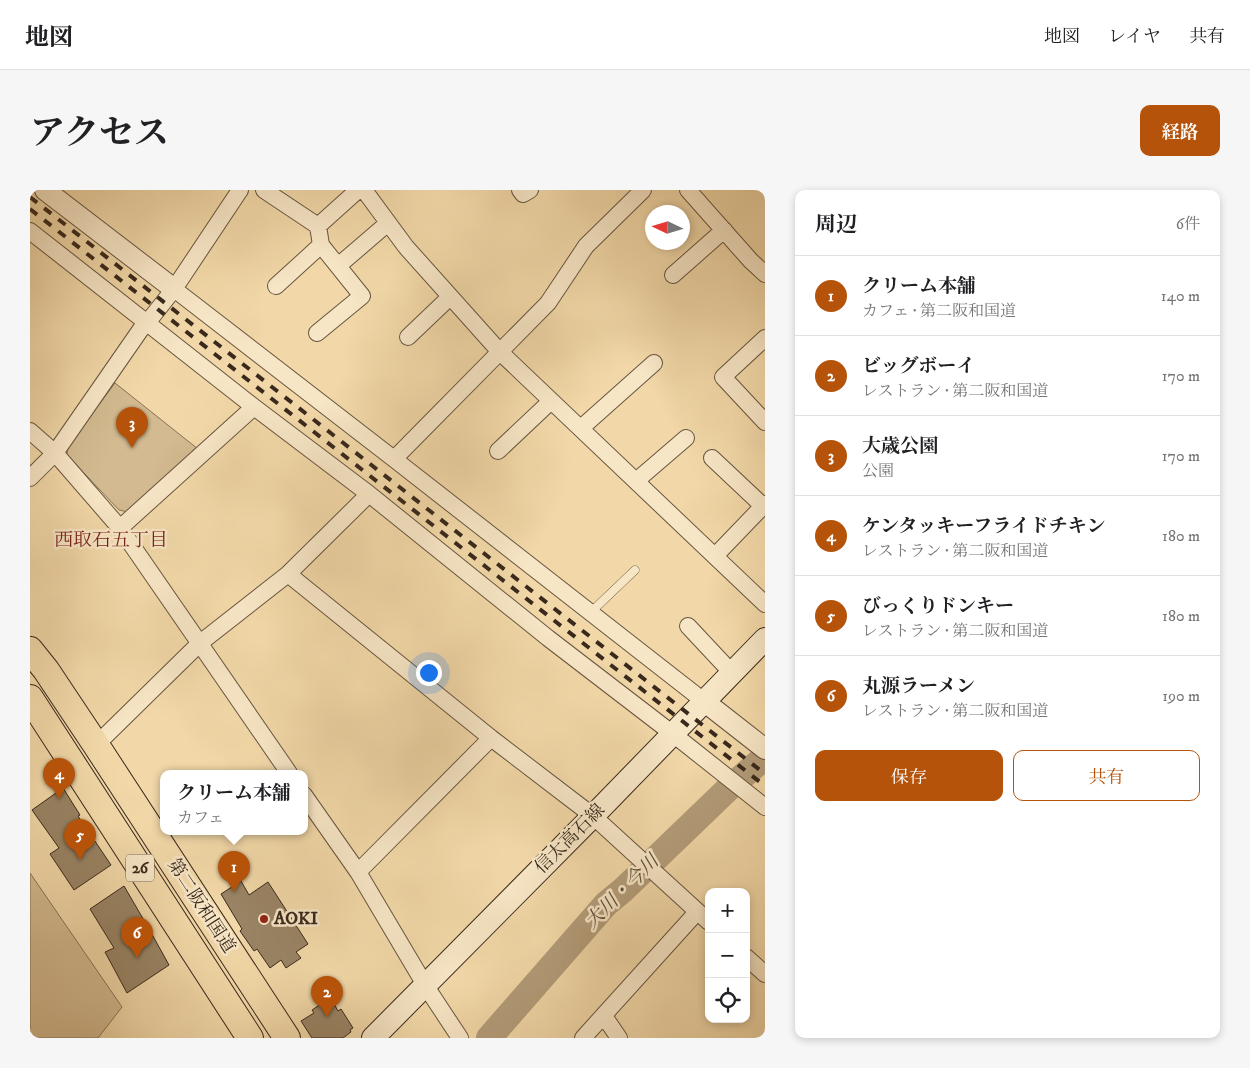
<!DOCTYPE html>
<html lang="ja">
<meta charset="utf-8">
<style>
:root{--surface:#fff;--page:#f6f6f6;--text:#202124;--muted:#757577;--line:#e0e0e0;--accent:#b45309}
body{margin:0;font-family:"IM FELL DW Pica","Noto Serif JP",serif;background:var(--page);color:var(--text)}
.controls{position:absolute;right:15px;bottom:15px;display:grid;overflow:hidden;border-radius:10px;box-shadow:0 2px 8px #0003}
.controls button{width:45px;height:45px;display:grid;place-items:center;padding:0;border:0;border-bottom:1px solid var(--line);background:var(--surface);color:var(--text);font:25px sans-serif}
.compass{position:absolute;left:615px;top:15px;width:45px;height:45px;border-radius:50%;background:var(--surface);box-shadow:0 2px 8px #0003;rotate:274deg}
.you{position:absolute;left:398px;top:482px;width:18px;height:18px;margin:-12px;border:4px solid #fff;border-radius:50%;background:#1a73e8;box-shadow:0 0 0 8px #1a73e833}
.badge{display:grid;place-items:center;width:32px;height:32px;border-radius:50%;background:var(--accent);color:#fff;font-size:16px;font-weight:700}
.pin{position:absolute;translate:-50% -41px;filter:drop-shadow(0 1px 2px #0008)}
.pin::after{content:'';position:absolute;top:26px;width:18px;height:15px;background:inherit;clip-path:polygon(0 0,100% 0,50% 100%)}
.popup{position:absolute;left:130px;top:580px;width:148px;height:65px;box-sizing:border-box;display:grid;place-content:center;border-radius:10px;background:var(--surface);filter:drop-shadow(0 1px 4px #0005);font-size:16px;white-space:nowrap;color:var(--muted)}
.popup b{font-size:19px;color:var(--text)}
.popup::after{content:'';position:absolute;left:50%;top:100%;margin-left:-10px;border:10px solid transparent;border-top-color:var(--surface)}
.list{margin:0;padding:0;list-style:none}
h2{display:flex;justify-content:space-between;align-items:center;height:65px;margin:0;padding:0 20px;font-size:21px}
h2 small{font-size:16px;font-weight:400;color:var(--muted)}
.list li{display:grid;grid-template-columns:32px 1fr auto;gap:15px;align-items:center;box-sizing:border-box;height:80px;padding:0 20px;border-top:1px solid var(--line)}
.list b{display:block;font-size:19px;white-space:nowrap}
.list p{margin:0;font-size:16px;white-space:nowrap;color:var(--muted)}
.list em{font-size:16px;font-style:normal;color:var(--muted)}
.actions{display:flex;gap:10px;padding:15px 20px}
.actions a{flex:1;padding:11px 0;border:1px solid var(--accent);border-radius:10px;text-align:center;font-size:18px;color:var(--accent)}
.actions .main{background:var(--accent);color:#fff}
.icon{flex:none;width:28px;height:28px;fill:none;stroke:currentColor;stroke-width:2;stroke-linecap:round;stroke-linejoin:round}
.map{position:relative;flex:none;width:735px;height:848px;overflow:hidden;border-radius:10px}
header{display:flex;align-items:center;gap:30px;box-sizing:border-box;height:70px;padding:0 25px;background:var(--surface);border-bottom:1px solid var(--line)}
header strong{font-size:24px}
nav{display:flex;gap:28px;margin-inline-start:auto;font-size:18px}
.intro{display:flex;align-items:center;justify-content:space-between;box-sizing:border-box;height:120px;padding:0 30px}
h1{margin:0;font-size:35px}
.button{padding:12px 22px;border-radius:10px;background:var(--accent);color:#fff;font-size:18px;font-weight:700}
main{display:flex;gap:30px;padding:0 30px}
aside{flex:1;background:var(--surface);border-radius:10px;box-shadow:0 2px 8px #0003}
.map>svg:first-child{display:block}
</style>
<header>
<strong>地図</strong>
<nav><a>地図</a><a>レイヤ</a><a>共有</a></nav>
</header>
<div class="intro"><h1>アクセス</h1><a class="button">経路</a></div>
<main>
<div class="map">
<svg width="735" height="848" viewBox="0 0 735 848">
<rect width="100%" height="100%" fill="#f2d8a8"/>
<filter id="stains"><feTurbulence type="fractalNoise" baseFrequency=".004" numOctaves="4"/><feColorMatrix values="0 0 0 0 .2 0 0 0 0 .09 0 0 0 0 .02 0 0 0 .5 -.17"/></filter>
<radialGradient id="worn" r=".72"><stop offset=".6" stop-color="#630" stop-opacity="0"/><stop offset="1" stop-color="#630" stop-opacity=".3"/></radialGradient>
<path fill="#d3ba90" stroke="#867256" d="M85,193l83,66 -70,63 -9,-2 -52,-55 1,-9z
M0,683l92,134 -24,31h-68z"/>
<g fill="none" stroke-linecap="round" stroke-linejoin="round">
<path stroke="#b39c79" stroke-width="26" d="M459,848l117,-134 17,-14 106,-102 36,-31"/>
</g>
<path fill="#998465" stroke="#39291d" d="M33,598l17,27 -2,1 33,49 -37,25 -24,-36 9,-6 -27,-38z
M211,691l8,14 19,-13 40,62 -12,8 5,6 -15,10 -5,-8 -11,8 -13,-19 -3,2 -14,-20 2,-2 -21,-35z
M94,696l25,43 20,36 -42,28 -22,-41 9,-4 -24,-39z
M294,812l3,4 6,-4 5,9 3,-2 12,19 -3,2 1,2 -8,6h-31l-11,-17 13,-8 -2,-3z"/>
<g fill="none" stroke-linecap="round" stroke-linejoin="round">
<defs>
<path id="service" d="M560,423l45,-43"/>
<path id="minor" d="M234,0l54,36 3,19
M334,0l42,57 94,105 265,252
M490,0l3,4 7,-4
M658,0l63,71 14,13
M288,36l40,-36
M0,41l224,176 115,87 179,144 125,96 92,73
M308,76l50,-43
M643,85l51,-45
M246,96l45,-41 41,51 -45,37
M144,99l220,170 311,243
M378,147l42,-40
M735,148l-42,39 42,45
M551,238l73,-65
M0,241l25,22 65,75 169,245
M468,261l53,-50
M682,268l51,48
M364,269l154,-156 38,-57 57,-56
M0,288l25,-25 86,-124 6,-6 27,-34 66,-99
M606,291l50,-43
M90,338l134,-121
M685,366l50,-52
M258,384l203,164 102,78 116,106
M658,436l44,47
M66,555l104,-102 88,-69 81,-80
M274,605l54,77 67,113 35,53
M328,682l133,-134
M716,767l19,17
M574,826l15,22
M553,848l114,-126"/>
<path id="tertiary" d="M15,0l129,99
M675,512l60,47"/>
<path id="secondary" d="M343,848l220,-222 172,-177"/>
<path id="trunk" d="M0,460l16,20 50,75 191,293
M0,508l220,340"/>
</defs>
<use href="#service" stroke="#675540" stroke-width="9"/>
<use href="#minor" stroke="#675540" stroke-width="18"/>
<use href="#tertiary" stroke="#675540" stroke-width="22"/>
<use href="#secondary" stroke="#39291d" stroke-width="24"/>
<use href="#trunk" stroke="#39291d" stroke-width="28"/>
<use href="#service" stroke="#f7e6c6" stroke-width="8"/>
<use href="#minor" stroke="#f7e6c6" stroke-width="16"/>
<use href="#tertiary" stroke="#f7e6c6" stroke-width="20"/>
<use href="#secondary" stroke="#f7e6c6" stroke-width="22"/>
<use href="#trunk" stroke="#f2d8a8" stroke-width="26"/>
<path stroke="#39291d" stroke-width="4" stroke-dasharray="9 9" stroke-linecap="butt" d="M0,7l735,577
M0,19l735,577"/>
</g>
<circle fill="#8f2418" stroke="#f7e6c6" stroke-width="2" cx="234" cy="729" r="5"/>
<g text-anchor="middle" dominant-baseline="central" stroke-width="5" stroke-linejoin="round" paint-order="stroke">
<rect fill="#f7e6c6" stroke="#726250" stroke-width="1" x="96" y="664.5" width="28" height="27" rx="4"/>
<g font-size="16" font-weight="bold" fill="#39291d">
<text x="110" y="678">26</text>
</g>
<g font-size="18" fill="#39291d" stroke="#f7e6c6">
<text transform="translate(540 649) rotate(-45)">信太高石線</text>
<text transform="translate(171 716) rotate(57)">第二阪和国道</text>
</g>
<g font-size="18" font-weight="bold" fill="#39291d" stroke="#f7e6c6" text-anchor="start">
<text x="244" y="729">AOKI</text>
</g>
<g font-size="19" fill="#7a1f14" stroke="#f7e6c6">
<text x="81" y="350">西取石五丁目</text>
</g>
<g font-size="19" font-style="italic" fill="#5e4c39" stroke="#f7e6c6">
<text transform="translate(592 702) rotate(-45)">大川・今川</text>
</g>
</g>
<rect width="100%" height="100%" filter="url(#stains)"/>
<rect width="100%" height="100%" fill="url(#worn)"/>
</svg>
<div class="controls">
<button>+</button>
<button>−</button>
<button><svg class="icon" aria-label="locate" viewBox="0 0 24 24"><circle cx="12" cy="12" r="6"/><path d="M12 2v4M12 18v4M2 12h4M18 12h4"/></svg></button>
</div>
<svg class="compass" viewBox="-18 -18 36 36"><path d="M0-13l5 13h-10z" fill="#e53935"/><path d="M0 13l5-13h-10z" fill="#757577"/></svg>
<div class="you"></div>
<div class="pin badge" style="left:204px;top:702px">1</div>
<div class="popup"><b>クリーム本舗</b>カフェ</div>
<div class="pin badge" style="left:297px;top:827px">2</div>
<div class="pin badge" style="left:102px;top:258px">3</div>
<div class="pin badge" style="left:29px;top:609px">4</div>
<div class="pin badge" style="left:50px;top:670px">5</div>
<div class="pin badge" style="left:107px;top:768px">6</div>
</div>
<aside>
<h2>周辺<small>6件</small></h2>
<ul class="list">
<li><span class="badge">1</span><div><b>クリーム本舗</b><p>カフェ · 第二阪和国道</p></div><em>140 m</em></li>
<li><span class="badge">2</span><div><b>ビッグボーイ</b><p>レストラン · 第二阪和国道</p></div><em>170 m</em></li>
<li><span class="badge">3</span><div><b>大歳公園</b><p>公園</p></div><em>170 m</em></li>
<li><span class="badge">4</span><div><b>ケンタッキーフライドチキン</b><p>レストラン · 第二阪和国道</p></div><em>180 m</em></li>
<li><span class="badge">5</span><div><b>びっくりドンキー</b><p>レストラン · 第二阪和国道</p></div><em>180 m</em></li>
<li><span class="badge">6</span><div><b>丸源ラーメン</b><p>レストラン · 第二阪和国道</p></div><em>190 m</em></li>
</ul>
<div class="actions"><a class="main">保存</a><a>共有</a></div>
</aside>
</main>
